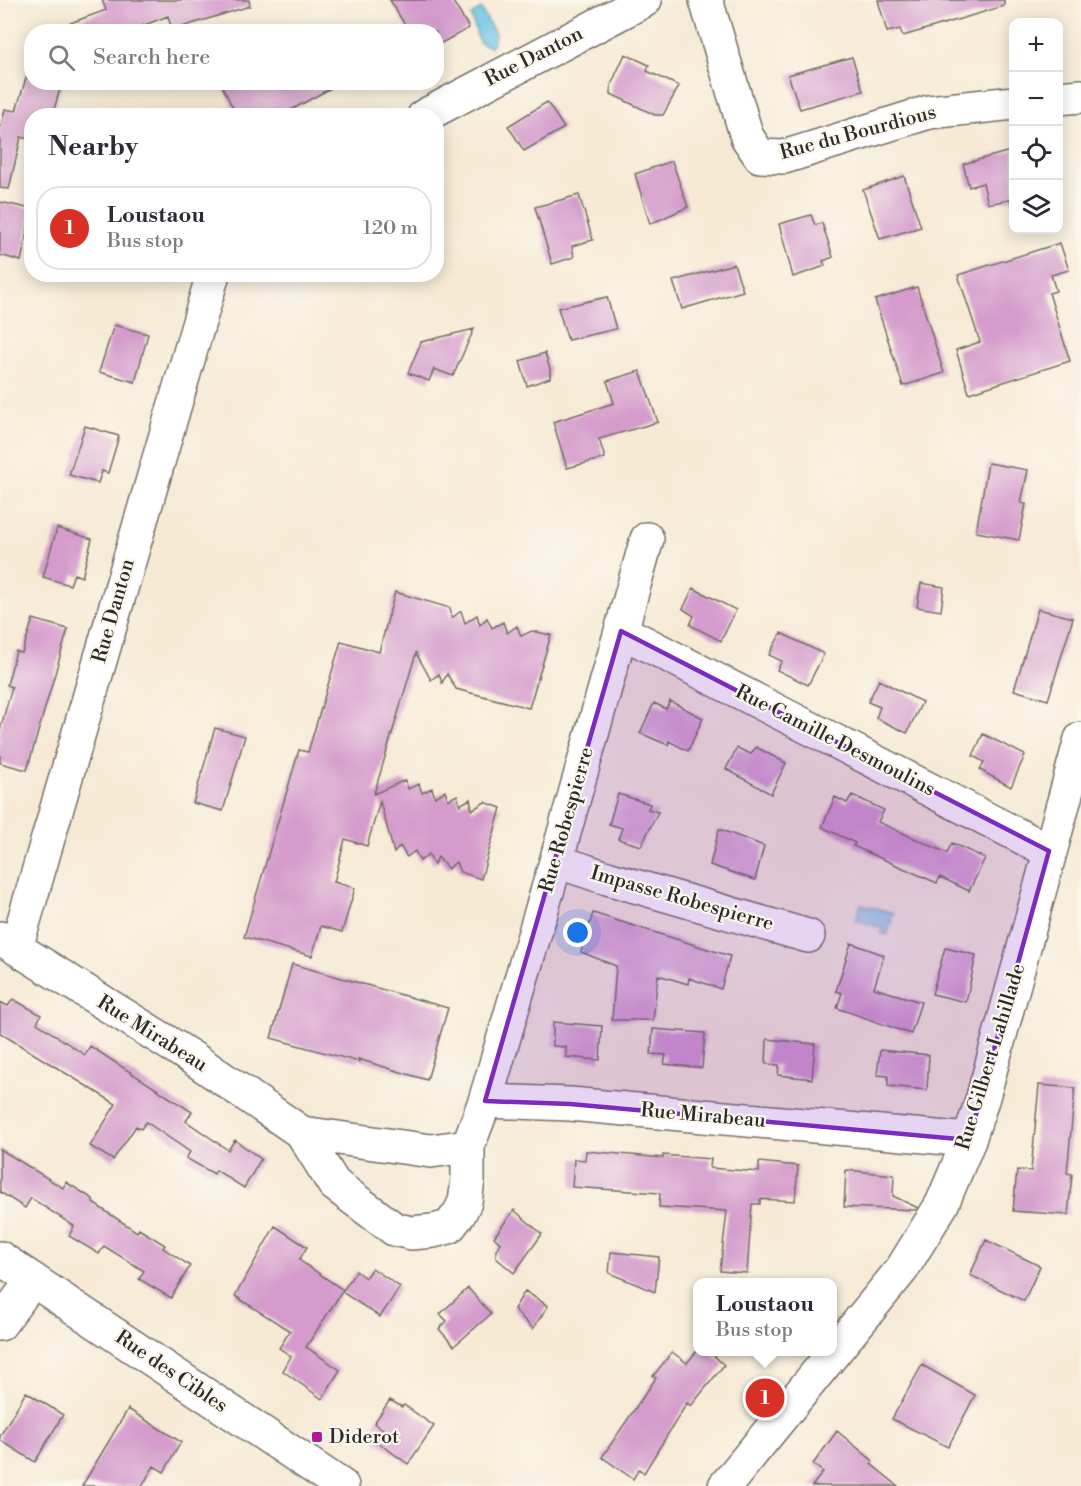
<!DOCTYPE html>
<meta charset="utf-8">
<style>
:root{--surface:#fff;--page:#f7f7f7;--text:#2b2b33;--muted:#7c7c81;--line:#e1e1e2;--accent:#d93025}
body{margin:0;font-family:"Libre Bodoni",serif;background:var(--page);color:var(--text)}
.controls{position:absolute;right:18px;top:18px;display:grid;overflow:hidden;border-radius:12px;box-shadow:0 3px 15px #0003}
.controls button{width:54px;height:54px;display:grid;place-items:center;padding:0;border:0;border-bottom:2px solid var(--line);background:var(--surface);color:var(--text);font:30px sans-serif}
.you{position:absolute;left:578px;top:933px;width:21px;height:21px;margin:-15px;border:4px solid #fff;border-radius:50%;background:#1a73e8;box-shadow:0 0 0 9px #1a73e833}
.badge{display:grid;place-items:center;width:39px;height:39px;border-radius:50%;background:var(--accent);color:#fff;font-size:20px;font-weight:700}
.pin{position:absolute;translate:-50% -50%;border:3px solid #fff;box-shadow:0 2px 6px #0006}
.popup{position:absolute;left:693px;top:1278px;width:144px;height:78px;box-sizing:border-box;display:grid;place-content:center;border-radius:12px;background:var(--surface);filter:drop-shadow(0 2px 4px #0005);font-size:20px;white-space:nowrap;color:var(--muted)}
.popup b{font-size:22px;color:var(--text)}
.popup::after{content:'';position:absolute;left:50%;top:100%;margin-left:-12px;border:12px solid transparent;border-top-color:var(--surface)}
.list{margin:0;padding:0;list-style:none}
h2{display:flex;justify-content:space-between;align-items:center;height:78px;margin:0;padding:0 24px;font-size:26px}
h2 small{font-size:20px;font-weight:400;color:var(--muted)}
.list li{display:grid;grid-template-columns:39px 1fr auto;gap:18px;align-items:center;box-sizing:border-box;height:84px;margin:0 12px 12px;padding:0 12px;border:2px solid var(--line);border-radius:24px}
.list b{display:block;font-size:22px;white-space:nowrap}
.list p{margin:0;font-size:20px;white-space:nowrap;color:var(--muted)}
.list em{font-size:20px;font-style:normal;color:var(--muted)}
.icon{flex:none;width:33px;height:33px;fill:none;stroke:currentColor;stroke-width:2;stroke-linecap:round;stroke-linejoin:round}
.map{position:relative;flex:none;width:1081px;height:1486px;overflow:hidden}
.search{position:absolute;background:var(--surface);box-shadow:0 3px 15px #0003;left:24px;top:24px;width:420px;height:66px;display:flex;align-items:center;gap:15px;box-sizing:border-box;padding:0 21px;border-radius:24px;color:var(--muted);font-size:22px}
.panel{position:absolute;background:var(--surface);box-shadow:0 3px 15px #0003;left:24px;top:108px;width:420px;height:174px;border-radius:24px}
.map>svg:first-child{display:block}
</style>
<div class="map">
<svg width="1081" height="1486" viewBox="0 0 1081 1486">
<rect width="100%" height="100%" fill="#fbf7ec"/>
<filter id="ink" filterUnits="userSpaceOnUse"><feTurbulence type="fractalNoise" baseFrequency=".0167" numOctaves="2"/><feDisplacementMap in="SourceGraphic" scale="12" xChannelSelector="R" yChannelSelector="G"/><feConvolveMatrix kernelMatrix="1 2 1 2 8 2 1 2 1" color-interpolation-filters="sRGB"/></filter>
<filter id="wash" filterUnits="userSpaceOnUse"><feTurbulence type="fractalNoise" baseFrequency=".008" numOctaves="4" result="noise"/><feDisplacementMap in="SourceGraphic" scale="24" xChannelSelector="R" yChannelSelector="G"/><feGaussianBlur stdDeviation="1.35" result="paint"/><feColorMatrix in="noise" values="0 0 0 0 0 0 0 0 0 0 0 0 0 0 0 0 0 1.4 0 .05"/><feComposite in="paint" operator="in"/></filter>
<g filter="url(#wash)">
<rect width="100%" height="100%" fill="#f6ead5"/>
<path fill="#67c5e5" stroke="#497888" stroke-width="1.5" d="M481,9l14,25 -1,8 -4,5 -11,-5 -8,-27z
M861,904l33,9 -7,22 -6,-2 1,-5 -26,-8z"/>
<g id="blocks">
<path fill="#d49bcc" d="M102,0h147l1,6 -78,24 -4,-14 -42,16h-72v-3l52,-19z
M390,0h62l17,28 -33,18v-14h-27z
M878,0h126v6l-101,30 -3,-7 -13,3z
M625,54l24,11 -2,6 32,15 -16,29h-8l-44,-21v-9z
M852,57l11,34 -63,18 -12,-34z
M26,78l6,2v2h12l17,4 -9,30h-20v24l-11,-3 -12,52 -9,-1v-58l5,-21 11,2z
M220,82h122l-62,34h-43z
M547,102l17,26 -40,23 -16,-25z
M1014,150v49l-26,5 -5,-21 -14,4 -6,-23z
M672,161l16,46 -38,17 -15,-50z
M904,176l17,51 -41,12 -17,-49z
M579,195l14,45 -21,6 2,11 -22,7 -17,-57z
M0,202l32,7 -11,52 -21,-6z
M811,215l4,10 7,-2 11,34 -10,4 2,5 -32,11 -14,-53z
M1060,243l9,27 -18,5 5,16 -7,2 21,68 -101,32 -13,-43 24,-8 -22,-67z
M734,264l9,27 -61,18 -9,-28z
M917,287l27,86 -41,13 -28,-86z
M607,297l9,32 -48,11 -10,-32z
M114,325l34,9 -13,48 -36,-10z
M474,329l-21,47 -19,-7 -5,12 -21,-8 13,-31z
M545,353l5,16v9l-23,8 -7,-25z
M640,371l18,51 -59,17 6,19 -38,10 -14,-46 61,-19 -7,-22z
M85,426l34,10 -11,37 -6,-2 -4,12 -29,-8z
M988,463l40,7 -7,33 5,1 -7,36 -43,-8z
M57,528l35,11 -10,38 -8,-3 -4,11 -27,-8z
M921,583l23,4 -3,24 -24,-4z
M693,588l43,22 -15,31 -31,-16 4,-9 -11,-7z
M395,592l55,16 2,10 9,-7 4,12 12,-8 3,10 7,-7 5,10 11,-6 4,11 10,-7 4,10 11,-5 19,4 -22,73 -73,-19 -9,-15 -5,9 -3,-9 -8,6 -15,-27 -42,141 31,-14 3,9 11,-5 3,9 10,-5 3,9 10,-6 3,9 9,-5 3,10 10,-6 2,11 13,-8 16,6 -20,71 -21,-7 -4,-10 -8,7 -10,-12 -4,8 -5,-11 -9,7 -5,-10 -8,6 -7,-11 -6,7 -14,-52 -13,45 -22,-7 -11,43 21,6 -13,44 -21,-6 -9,30 -68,-19 55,-187 9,2 33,-111 38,11z
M1038,609l35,9 -25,82 -34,-10z
M33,619l35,10 -41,141 -27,-7v-33l12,-43 -5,-2 9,-34 6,2z
M781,633l43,21 -16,31 -31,-15 5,-9 -13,-6z
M879,680l43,22 -15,31 -31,-15 4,-11 -12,-5z
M670,701l33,17 -15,33 -19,-10 -1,4 -28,-12 14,-30 12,6z
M215,728l30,8 -22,75 -30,-8z
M983,734l42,21 -14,32 -31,-17 4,-8 -11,-6z
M756,747l30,16 -15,31 -45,-25 11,-21 14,6z
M618,794l32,10 -2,5 10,3 -17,34 -23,-7 4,-11 -13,-4z
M852,795l32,15 -6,12 69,31 5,-10 33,15 -16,33 -29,-14 -3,6 -84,-37 2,-3 -33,-16 13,-30 12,6z
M719,829l45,17 -9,34 -45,-15z
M593,913l137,43 -9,33 -32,-11 -1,6 -30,-9 -5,45h-41l4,-54 -35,-14z
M851,943l33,12 -10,33 47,14 -10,32 -74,-26 5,-15 -6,-2z
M945,948l31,7 -10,47 -34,-8z
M292,964l156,44 -21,72 -69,-21 1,3 -88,-24z
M13,999l28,16 -4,8 48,32 5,-9 102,66 -6,9 42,29 7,-10 26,19 -17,29 -28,-18 -2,4 -28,-16 4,-6 -44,-30 -5,7 -5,-3 -23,34 -23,-14 26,-42 -116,-71v-31l8,4z
M553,1022l49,4 -2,34 -34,-3v-10l-13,-1z
M653,1029l52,4 -3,35 -38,-4 2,-9 -15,-1z
M767,1039l48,5 -3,35 -34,-4 1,-10 -13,-1z
M880,1050l49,5 -2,35 -39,-4v-10l-11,-1z
M1039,1085l36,3 -8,85 5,1 -4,41 -55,-4 4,-41 14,1z
M0,1149l63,39 3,-6 27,17v4l44,29 2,-3 26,16 -2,3 27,18 -19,32 -32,-19 5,-8 -40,-25 -5,8 -30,-18 5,-10 -43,-28 -6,10 -25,-16z
M586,1151l77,7v-3l48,4 -1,9 49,4v-10l39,4 -3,35 -35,-2v5h-8l-5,69 -27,-2 7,-60 -68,-4 1,-14 -88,-6 2,-28 11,1z
M846,1170l48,5 -1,21 25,12 -2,2 -72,-3z
M514,1210l28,24 -28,39 -18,-15v-8l4,-7 -6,-6z
M275,1226l32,21 -8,13 44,30 -37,57 34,23 -18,29 -39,-28 8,-15 -12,-8 11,-17 -55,-35z
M986,1240l54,26 -16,35 -54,-26z
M611,1252l48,5 -4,35 -46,-19z
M372,1268l28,19 -20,30 -38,-25 14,-21 9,7z
M468,1288l23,26 -37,32 -15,-17 8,-8 -7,-7z
M525,1291l23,15 -15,23 -19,-20z
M672,1352l15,11 9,-11h14l14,13 -33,41 -4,-3 -43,70 -5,-4 -6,10 -31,-22 54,-79 -3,-2z
M922,1365l53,30 -27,52 -56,-28z
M26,1392l37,23 -28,47 -35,-22v-4z
M390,1400l12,7 2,-2 30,21 -26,38 -32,-23 8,-11 -10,-7z
M128,1409l53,33 -17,30 -10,-6 -12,20h-60z
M837,1431l36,30 -2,3 27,22h-86l11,-14 -10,-8z"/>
</g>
</g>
<g filter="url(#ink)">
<use href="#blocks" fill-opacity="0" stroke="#726e66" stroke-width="1.5"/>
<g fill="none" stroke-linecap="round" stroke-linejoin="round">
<defs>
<path id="street" d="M706,0l41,137 13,19 24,1 145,-45 85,-9
M1058,98l23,-2
M424,116l221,-116
M621,631l428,220
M556,861l51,17 201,58
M0,938l194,121 108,74 32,51 60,45 17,4 22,-2 16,-4 10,-13 6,-12 3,-22v-34l17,-45 85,3 399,36
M16,948l197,-674
M485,1101l70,-236 92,-326
M302,1133l129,18 37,-5
M0,1324l33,-44"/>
<path id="secondary" d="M0,1258l342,228
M725,1486l177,-217 40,-65 27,-64 14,-43 98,-358"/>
</defs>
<use href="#street" stroke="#726e66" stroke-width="36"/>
<use href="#secondary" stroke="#726e66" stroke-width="36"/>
<use href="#street" stroke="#fff" stroke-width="33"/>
<use href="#secondary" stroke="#fff" stroke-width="33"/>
</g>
</g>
<path fill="#7b2cbf" fill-opacity="0.2" stroke="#7b2cbf" stroke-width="4.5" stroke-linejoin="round" d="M621,631l428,220 -80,289 -399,-36 -85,-3z"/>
<rect fill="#b5179e" stroke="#fbf7ec" stroke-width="2" x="311" y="1431" width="12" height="12" rx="3"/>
<g text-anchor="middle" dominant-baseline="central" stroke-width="4.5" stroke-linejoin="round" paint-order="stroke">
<g font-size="20" fill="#2b2b2b" stroke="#fbf7ec">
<text transform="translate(534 57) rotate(-27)">Rue Danton</text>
<text transform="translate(858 133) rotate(-15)">Rue du Bourdious</text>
<text transform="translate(114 611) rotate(-74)">Rue Danton</text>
<text transform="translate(835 741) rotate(27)">Rue Camille Desmoulins</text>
<text transform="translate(567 820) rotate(-74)">Rue Robespierre</text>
<text transform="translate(682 899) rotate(16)">Impasse Robespierre</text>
<text transform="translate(152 1034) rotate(32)">Rue Mirabeau</text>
<text transform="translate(991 1057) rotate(-73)">Rue Gilbert Lahillade</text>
<text transform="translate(703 1116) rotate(5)">Rue Mirabeau</text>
<text transform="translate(171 1372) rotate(34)">Rue des Cibles</text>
</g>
<g font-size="20" fill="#2b2b2b" stroke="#fbf7ec" text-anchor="start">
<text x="329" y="1437">Diderot</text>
</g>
</g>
</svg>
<div class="controls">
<button>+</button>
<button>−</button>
<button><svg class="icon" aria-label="locate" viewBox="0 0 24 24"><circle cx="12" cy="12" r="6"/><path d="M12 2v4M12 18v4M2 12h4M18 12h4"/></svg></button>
<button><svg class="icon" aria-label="layers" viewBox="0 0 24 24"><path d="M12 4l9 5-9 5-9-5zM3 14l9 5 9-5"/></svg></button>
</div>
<div class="you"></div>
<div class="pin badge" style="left:765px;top:1398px">1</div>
<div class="popup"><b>Loustaou</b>Bus stop</div>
<div class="search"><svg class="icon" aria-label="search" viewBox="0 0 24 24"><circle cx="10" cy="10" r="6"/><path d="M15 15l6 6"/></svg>Search here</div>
<section class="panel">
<h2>Nearby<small></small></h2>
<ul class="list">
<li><span class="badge">1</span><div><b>Loustaou</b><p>Bus stop</p></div><em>120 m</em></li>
</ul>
</section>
</div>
